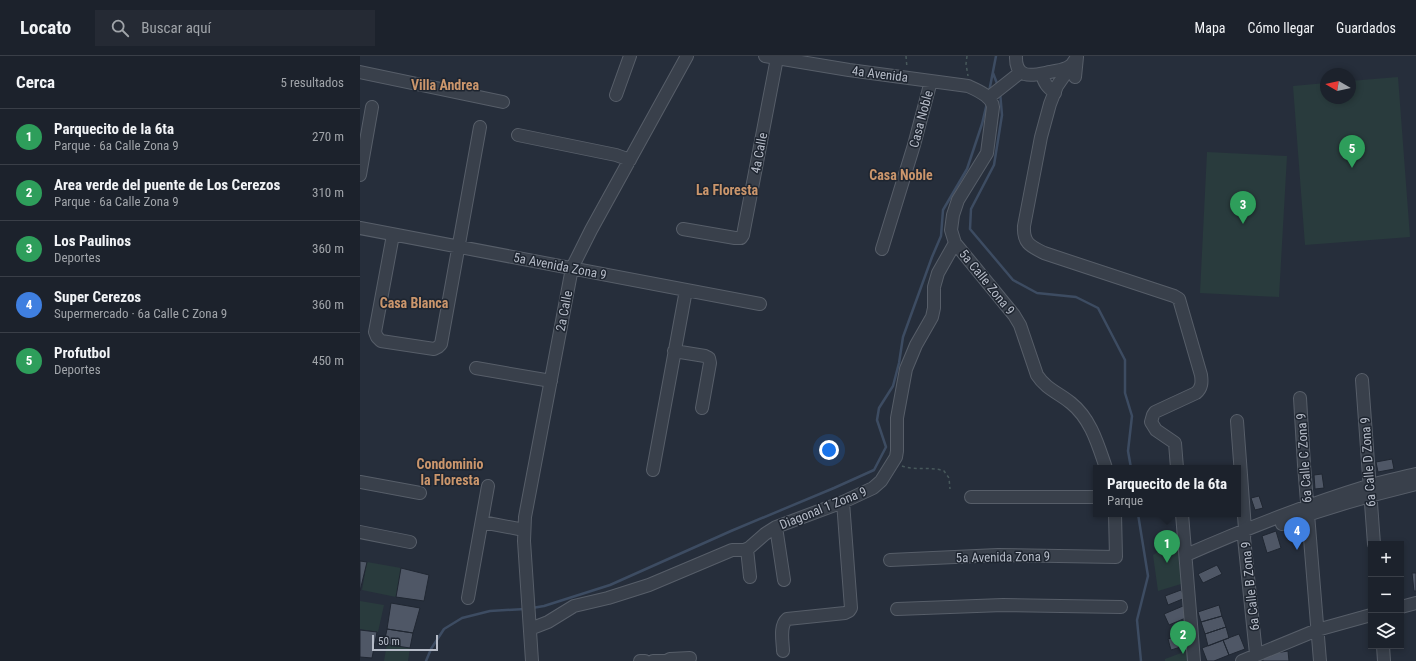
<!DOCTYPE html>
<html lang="es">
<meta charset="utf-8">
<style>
:root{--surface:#1c222c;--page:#252a34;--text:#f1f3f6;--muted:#a0a4a9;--line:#3a3f48;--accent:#0b8043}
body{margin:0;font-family:"Roboto Condensed",sans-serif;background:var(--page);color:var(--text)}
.controls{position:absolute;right:12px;bottom:12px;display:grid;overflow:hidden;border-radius:0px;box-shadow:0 2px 6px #0003}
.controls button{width:36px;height:36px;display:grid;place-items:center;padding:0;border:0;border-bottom:1px solid var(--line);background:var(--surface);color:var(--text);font:20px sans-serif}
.compass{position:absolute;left:960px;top:12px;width:36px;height:36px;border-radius:50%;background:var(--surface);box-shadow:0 2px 6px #0003;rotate:279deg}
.scale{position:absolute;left:12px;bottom:10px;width:66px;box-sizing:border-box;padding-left:4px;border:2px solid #b5bbc7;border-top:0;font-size:11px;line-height:14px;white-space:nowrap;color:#b5bbc7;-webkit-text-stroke:3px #1e2530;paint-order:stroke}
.you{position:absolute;left:469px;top:394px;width:14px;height:14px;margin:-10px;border:3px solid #fff;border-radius:50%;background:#1a73e8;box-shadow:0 0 0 6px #1a73e833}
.badge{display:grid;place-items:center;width:26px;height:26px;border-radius:50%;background:var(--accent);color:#fff;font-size:13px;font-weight:700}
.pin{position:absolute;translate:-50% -33px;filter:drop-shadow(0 1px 2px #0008)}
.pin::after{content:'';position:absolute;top:21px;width:14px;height:12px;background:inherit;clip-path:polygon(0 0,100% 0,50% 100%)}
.popup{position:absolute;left:733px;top:409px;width:148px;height:52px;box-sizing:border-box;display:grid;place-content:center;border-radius:0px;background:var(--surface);filter:drop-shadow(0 1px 3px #0005);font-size:13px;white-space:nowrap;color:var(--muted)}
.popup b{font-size:15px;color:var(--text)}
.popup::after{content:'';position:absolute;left:50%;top:100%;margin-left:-8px;border:8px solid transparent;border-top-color:var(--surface)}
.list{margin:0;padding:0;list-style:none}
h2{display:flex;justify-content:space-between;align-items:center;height:52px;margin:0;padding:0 16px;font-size:17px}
h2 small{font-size:13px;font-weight:400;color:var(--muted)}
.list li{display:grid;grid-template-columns:26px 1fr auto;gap:12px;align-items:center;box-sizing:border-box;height:56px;padding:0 16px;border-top:1px solid var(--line)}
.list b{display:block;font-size:15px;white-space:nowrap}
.list p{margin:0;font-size:13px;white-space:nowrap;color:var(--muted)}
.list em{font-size:13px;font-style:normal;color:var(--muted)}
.icon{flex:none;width:22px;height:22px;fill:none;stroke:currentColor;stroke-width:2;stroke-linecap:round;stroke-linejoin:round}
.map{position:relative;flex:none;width:1056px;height:605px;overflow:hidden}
header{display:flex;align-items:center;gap:24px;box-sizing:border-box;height:56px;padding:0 20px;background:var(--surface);border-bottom:1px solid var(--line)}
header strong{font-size:19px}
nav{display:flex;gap:22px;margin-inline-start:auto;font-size:14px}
.search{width:280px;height:36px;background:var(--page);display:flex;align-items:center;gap:10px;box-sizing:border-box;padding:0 14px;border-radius:0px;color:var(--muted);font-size:15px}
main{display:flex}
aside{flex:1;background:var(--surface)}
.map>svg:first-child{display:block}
</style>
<header>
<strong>Locato</strong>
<div class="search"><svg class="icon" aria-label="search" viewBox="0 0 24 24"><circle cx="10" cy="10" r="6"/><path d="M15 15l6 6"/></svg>Buscar aquí</div>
<nav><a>Mapa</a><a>Cómo llegar</a><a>Guardados</a></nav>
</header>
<main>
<aside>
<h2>Cerca<small>5 resultados</small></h2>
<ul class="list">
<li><span class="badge" style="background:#2e9e5b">1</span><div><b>Parquecito de la 6ta</b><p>Parque · 6a Calle Zona 9</p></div><em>270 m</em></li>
<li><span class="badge" style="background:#2e9e5b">2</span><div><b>Area verde del puente de Los Cerezos</b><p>Parque · 6a Calle Zona 9</p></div><em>310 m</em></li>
<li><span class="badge" style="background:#2e9e5b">3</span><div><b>Los Paulinos</b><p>Deportes</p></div><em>360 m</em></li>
<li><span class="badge" style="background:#3f7fe0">4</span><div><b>Super Cerezos</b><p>Supermercado · 6a Calle C Zona 9</p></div><em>360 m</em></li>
<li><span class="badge" style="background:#2e9e5b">5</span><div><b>Profutbol</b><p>Deportes</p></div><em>450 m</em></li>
</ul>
</aside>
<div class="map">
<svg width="1056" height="605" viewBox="0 0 1056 605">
<rect width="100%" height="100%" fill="#262e3b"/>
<path fill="#293b3d" d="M1038,21l12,160 -105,8 -12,-159 33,-3v15h24v-17z
M847,96l80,4 -8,141 -79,-4z
M820,482l1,46 -23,7 -5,-36z
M7,506l34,6 -5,29 -34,-7z
M0,545l24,4 -6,27 -18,-3z
M27,588l23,4 -2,13h-24z
M829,594l1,11h-25v-2z"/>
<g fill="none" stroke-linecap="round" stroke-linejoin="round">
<path stroke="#3d4c62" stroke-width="2.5" d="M633,17l5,13
M629,36l7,-36
M640,36l2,23 -8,50 -23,44 -1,20 43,51 24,13 39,4 22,11 27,52v33l7,23 -4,35 3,17
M778,458l10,62 -11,44 4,41
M172,552l12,-2 66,-21 121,-54 103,-43 40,-18 12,-23 -9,-27 2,-12 14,-22 6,-23 4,-26 29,-80 9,-21 2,-26 24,-41 15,-45 5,-21
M66,605l5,-12 13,-20 18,-11 28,-7 35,-2"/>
</g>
<path fill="#4f5766" stroke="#202732" d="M1032,403l2,10 -16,3 -2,-10z
M962,418l2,14 -9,1 -1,-14z
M899,440l4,12 -8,2 -4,-12z
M916,475l5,17 -14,5 -5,-17z
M0,505l7,1 -7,29z
M857,509l5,9 -19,9 -5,-9z
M41,512l28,7 -5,26 -28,-4z
M1052,517h4v18h-2z
M821,534l4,8 -17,7 -3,-9z
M31,547l29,5 -7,25 -26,-4z
M859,549l3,11 -21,6 -3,-10z
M823,550l5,11 -19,8 -5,-11z
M862,560l4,11 -21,7 -4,-12z
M866,571l3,11 -21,8 -3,-12z
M27,573l26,4 -3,15 -26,-4z
M0,574l17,2 -5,26 -12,-1z
M823,578l4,11 -16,5 -3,-11z
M879,578l6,15 -16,6 -6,-15z
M863,584l6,15 -15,6h-7l-5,-13z
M928,595l1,10h-26l-1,-6z"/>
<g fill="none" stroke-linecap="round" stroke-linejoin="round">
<defs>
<path id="minor" d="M405,0l84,14 119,16c9,4 24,10 25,21l-6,46 -29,47 -5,15 -2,15 4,13 59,72 6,10 17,50c9,14 22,18 34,28 20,16 27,42 35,65
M656,0c-1,25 18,19 34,16 8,-2 13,-1 20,-6
M717,1l-20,29 -7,18 -9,33 -17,89c-1,17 6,20 20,27l130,43 5,3 22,76c1,7 1,13 -5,18l-41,19 -2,3 -2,7 5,8 19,13 2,25
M0,16l143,30
M682,18c2,9 5,13 13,19
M715,21l2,-20
M256,39l14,-39
M628,42l33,-26
M158,79l98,20 14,5
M0,119l12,-68
M0,172l400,76
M323,173l52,9h6l2,-3 34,-177
M33,179l-18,97 2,5 4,4 53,8 4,-2 3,-3 39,-217
M522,193l32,-104 17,-64
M314,295l31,5 4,2 1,5 -8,45
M116,312l75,13
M1002,324l12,164
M940,342l4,67 16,196
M877,365l8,108 -1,9 12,116
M293,414l33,-180
M0,426l60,11
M611,441h125
M822,458l12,147
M122,466l42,8
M922,468c44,-16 88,-29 134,-40
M416,471l8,53
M0,476l50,10
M387,493l3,28
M826,499c59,-26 120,-50 182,-69 16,-5 32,-8 48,-12
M530,504l108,-5 118,2 -1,-43
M108,542l20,-112
M1041,551l15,-4
M537,553l106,-4 118,2
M170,573l18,-7 26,-16 34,-8 41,-13 83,-35h12l5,-2 16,-14 11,-7 67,-25 30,-14 8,-7 15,-24 1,-6v-33l9,-49 10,-24 16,-28 2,-9v-21l4,-14 17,-30
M1023,590l1,15
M423,595c0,-9 -4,-25 4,-32l58,-6 4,-2 2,-3 -8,-106
M172,605l-8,-120 1,-24 47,-249 19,-38 96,-174
M280,605h5
M293,605h11
M306,605l4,-2 20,-1
M882,605l75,-31 54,-15"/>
</defs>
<use href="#minor" stroke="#575e69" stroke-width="14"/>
<path stroke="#47585b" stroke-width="1.5" stroke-dasharray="3 3" stroke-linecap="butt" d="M546,0l1,12
M607,0l-1,8 2,12
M542,410c14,5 29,0 42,5l5,7 1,11"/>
<use href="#minor" stroke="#39404b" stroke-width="12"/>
</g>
<g text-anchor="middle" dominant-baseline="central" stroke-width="3" stroke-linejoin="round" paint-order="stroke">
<g font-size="13" fill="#b5bbc7" stroke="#1e2530">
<text transform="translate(520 18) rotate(7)">4a Avenida</text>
<text transform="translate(561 63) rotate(-75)">Casa Noble</text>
<text transform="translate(399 97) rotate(-79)">4a Calle</text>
<text transform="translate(200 210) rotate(11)">5a Avenida Zona 9</text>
<text transform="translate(627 226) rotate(51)">5a Calle Zona 9</text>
<text transform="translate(204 255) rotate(-79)">2a Calle</text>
<text transform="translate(944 402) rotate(-94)">6a Calle C Zona 9</text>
<text transform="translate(1008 406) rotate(-94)">6a Calle D Zona 9</text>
<text transform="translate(463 452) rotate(-22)">Diagonal 1 Zona 9</text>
<text transform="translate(643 501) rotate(-1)">5a Avenida Zona 9</text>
<text transform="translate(890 530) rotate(-96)">6a Calle B Zona 9</text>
</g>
<g font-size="14" font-weight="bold" fill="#cb966c" stroke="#1e2530">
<text x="85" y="29">Villa Andrea</text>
<text x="541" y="119">Casa Noble</text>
<text x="367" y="134">La Floresta</text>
<text x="54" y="247">Casa Blanca</text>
<text x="90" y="408">Condominio<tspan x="90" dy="16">la Floresta</tspan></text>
</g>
</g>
</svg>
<div class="controls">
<button>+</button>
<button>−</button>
<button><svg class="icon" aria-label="layers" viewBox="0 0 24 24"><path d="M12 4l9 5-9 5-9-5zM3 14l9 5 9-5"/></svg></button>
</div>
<svg class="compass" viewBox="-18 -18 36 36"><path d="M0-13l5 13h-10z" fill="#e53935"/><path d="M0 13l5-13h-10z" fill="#a0a4a9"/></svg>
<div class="scale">50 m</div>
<div class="you"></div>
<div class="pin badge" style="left:807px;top:507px;background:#2e9e5b">1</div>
<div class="popup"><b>Parquecito de la 6ta</b>Parque</div>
<div class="pin badge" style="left:823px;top:598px;background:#2e9e5b">2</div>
<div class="pin badge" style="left:883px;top:168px;background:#2e9e5b">3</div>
<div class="pin badge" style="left:937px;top:494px;background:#3f7fe0">4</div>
<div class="pin badge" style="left:992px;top:112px;background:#2e9e5b">5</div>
</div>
</main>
